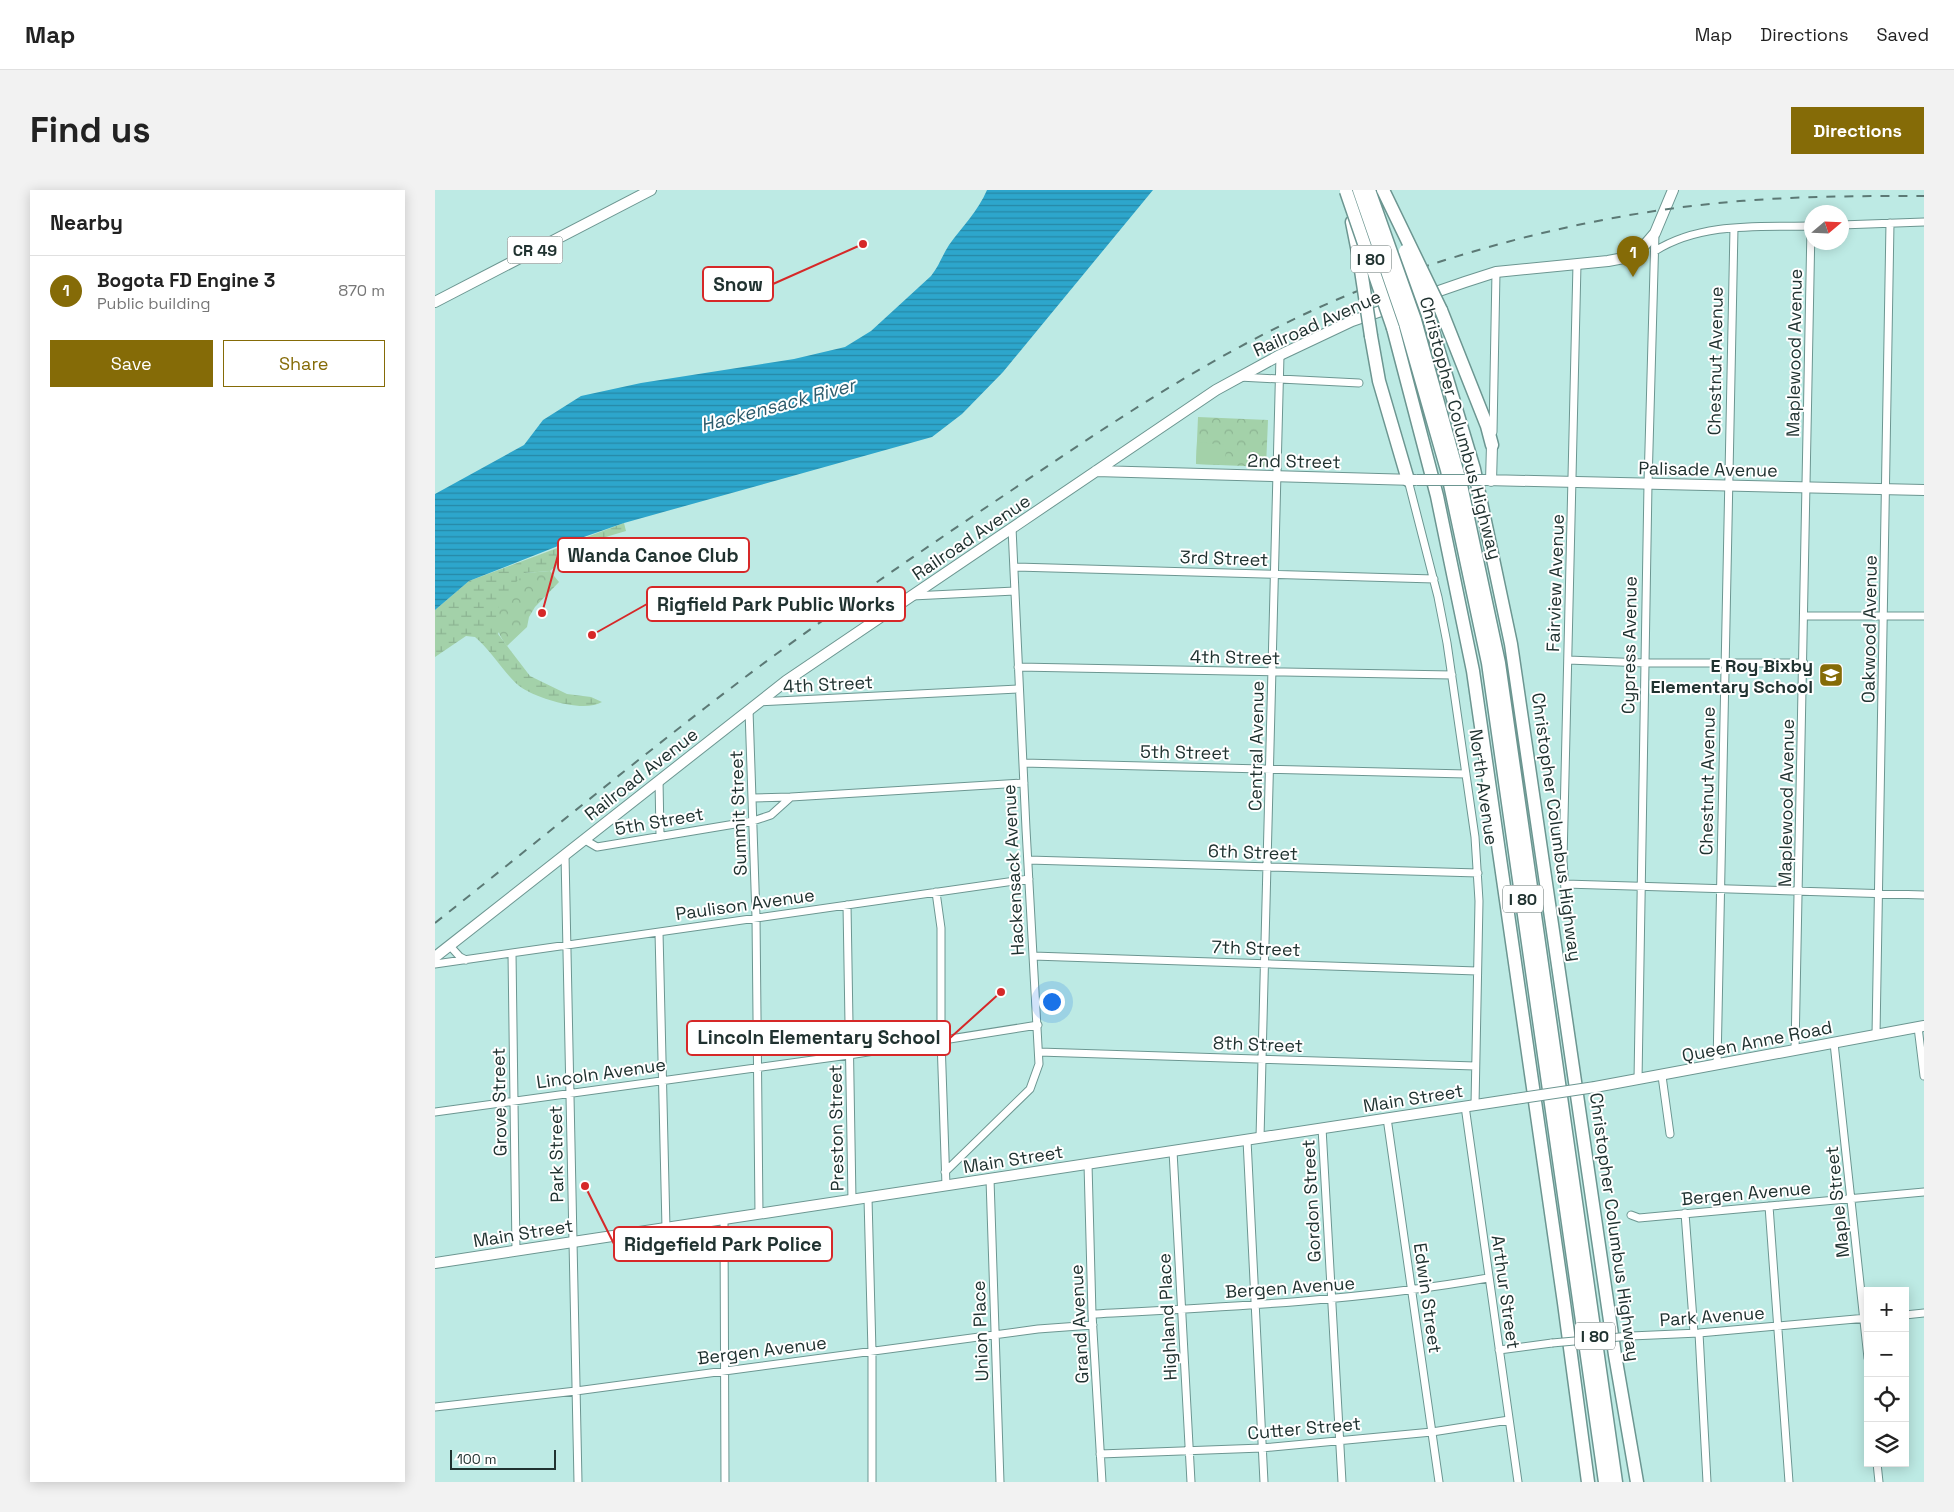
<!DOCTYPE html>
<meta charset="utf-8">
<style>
:root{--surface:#fff;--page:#f2f2f2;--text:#222;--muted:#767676;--line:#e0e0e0;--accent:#856b07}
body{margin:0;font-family:"Space Grotesk",sans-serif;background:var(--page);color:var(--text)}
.controls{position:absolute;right:15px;bottom:15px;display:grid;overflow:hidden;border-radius:0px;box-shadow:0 2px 12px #0003}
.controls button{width:45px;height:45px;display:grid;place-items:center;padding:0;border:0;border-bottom:1px solid var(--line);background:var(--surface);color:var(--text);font:25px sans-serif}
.compass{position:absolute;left:1369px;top:15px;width:45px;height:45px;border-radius:50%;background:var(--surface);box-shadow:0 2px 12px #0003;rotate:71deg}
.scale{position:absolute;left:15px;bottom:12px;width:106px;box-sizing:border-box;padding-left:5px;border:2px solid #203230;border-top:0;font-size:14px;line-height:18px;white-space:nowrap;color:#203230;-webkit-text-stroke:4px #fff;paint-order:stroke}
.you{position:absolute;left:616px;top:811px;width:18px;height:18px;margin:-12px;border:4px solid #fff;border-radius:50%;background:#1a73e8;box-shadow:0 0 0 8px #1a73e833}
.badge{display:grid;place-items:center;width:32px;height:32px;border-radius:50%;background:var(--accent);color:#fff;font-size:16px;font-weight:700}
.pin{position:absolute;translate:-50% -41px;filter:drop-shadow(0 1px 2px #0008)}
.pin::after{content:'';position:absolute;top:26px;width:18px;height:15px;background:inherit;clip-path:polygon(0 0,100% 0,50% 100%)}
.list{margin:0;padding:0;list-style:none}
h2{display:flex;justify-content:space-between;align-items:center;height:65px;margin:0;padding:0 20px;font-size:21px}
h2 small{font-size:16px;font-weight:400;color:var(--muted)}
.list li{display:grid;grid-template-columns:32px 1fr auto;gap:15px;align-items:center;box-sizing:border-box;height:70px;padding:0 20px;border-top:1px solid var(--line)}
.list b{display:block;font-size:19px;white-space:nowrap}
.list p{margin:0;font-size:16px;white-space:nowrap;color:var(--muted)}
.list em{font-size:16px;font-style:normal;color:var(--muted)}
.actions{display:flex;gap:10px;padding:15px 20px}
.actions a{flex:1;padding:11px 0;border:1px solid var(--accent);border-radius:0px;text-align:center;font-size:18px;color:var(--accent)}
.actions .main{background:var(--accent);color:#fff}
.icon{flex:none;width:28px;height:28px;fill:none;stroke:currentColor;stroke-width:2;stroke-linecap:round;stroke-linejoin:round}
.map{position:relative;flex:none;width:1489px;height:1292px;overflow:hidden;border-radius:0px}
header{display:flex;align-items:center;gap:30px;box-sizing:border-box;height:70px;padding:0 25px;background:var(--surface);border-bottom:1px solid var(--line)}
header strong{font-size:24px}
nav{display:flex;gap:28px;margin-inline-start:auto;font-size:18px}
.intro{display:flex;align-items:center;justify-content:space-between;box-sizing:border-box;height:120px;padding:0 30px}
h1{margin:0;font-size:35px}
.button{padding:12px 22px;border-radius:0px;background:var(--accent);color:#fff;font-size:18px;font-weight:700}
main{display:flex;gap:30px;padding:0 30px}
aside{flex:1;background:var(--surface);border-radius:0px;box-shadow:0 2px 12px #0003}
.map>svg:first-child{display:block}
</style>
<header>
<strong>Map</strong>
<nav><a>Map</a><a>Directions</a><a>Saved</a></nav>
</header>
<div class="intro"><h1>Find us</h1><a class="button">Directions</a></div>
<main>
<aside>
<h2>Nearby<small></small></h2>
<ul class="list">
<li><span class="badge">1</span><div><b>Bogota FD Engine 3</b><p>Public building</p></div><em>870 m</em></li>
</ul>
<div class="actions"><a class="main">Save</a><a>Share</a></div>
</aside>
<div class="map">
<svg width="1489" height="1292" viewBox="0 0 1489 1292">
<defs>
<pattern id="wetland-marsh" width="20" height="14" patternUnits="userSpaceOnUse" patternTransform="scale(1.25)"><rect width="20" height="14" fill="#a3d1a9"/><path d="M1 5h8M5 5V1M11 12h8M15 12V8" fill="none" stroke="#8cb492"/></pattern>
<pattern id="park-crowns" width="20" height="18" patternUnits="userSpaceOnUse" patternTransform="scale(1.25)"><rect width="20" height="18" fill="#a3d1a9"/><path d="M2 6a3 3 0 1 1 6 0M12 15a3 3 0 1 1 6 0" fill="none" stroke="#8cb492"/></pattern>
<pattern id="water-rules" width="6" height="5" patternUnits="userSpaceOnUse" patternTransform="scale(1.25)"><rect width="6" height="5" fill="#2da6cc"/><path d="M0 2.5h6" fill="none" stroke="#2688a6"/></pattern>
</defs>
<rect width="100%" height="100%" fill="#bdeae4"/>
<path fill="url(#wetland-marsh)" d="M189,333l2,8 -44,13 -32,27 -25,2 -27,61 32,42 37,18 24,3 11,5c-18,11 -63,-3 -80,-14 -14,-9 -31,-38 -47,-51l-9,-1 -31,21v-47l34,-29z"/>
<path fill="url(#park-crowns)" d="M763,227l70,3 -2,47 -70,-3z
M115,381l9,11 -24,25 -6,10 -2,10 -20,19c-23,-29 -5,-50 18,-73z"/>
<path fill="#a3d1a9" d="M762,252l29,3 -1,20 -29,-1z"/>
<path fill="url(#water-rules)" d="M552,0h166l-150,182 -41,42 -30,23 -308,86 -66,23 -89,35 -34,29v-116l89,-49 19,-25 38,-24 60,-13 153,-24 51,-12 26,-16 60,-55c8,-10 11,-20 18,-31 13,-18 29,-34 38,-55z"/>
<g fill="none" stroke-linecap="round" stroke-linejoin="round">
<defs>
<path id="street" d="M1406,35l83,-3
M1220,61c46,-29 104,-24 156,-25
M804,187l120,6
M1058,242l3,-160
M973,290l30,117 9,46 28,194 4,64 -4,204
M579,377l420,12
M477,406l103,-5
M1370,426h119
M1133,470l77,3h159
M583,477l434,8
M324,512l260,-13
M314,520l7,207 3,297
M588,573l443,11
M224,590l1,55
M318,608l38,-1
M150,650l12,7 156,-26 18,-6 20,-18 233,-14
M130,665l13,627
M593,670l450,13
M1130,694l359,11
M501,702l5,36v112l5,146
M1131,714l-3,-43 14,-597
M412,715l5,295
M224,742l7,296
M15,756l10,11 6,3
M77,763l4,298
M598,766l444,15
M0,774l594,-85
M1483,837l6,49
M1441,845l14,-812
M1399,853l34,315
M1360,860l16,-824
M604,862l436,14
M1282,875l17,-837
M1227,886l8,58
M1203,890l10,-596 7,-251
M1030,916l53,376
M0,922l414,-57 189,-30
M952,928l52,364
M887,938l20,354
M825,948l20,-783
M812,950l17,342
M738,961l18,331
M653,974l4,150 10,168
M510,982l85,-83 9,-25 -13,-235 -14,-301
M555,989l10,303
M433,1008l4,154v130
M1334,1016l20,276
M1250,1023l9,120
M1196,1025l8,3 285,-26
M289,1030l1,262
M657,1124c133,-7 265,-13 396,-36
M1470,1125l19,-2
M1264,1143l8,149
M1196,1146l68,-3 168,-15
M1064,1160l53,-7
M0,1217l141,-16 462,-62 55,-4
M665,1264l162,-6 170,-16 77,-12
M1442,1273l2,19"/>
<path id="secondary" d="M661,281l319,9
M1051,290l438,10
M1056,291l1,-36
M0,767l351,-276 430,-291 64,-35 72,-34 113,-39 31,-10 112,-11 21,-4 14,-10 12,-14 18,-43
M1160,897l329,-61
M0,1073l1080,-164"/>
<path id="primary" d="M0,112l216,-112"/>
<path id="highway" d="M917,32l7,35
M1006,120l46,116 5,19
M993,125l46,154 37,175 104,711 22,127
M980,130l46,165 38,178 117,819
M970,133l42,147 41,193 117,819
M958,138l44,168 36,175 91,632 24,179
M936,146l8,45 29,99"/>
</defs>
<use href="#street" stroke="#6c9691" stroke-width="9"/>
<use href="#secondary" stroke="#6c9691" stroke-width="12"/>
<use href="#primary" stroke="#6c9691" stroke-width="12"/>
<use href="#highway" stroke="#6c9691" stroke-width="15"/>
<use href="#street" stroke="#fff" stroke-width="7"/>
<use href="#secondary" stroke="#fff" stroke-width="10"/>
<use href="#primary" stroke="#fff" stroke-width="10"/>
<use href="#highway" stroke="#fff" stroke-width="12"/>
<path stroke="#5c7975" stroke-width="2" stroke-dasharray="9 9" stroke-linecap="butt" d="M0,733c107,-85 212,-172 321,-254 85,-63 172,-123 259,-181 126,-85 244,-164 388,-214 118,-41 242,-68 367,-75 51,-3 103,-3 154,-3"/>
<defs>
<path id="street-bridge" d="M1117,1153l79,-7"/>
<path id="secondary-bridge" d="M982,290h69
M1080,909l80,-12"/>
<path id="highway-bridge" d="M924,0l46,133
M934,0l46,130
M948,0l58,120
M911,1l47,137
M970,61l23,64
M924,67l12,79"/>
</defs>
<use href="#street-bridge" stroke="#6c9691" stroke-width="9" stroke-linecap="butt"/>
<use href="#secondary-bridge" stroke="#6c9691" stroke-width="12" stroke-linecap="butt"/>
<use href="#highway-bridge" stroke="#6c9691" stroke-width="15" stroke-linecap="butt"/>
<use href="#street-bridge" stroke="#fff" stroke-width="7"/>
<use href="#secondary-bridge" stroke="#fff" stroke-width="10"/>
<use href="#highway-bridge" stroke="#fff" stroke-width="12"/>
</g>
<defs>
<symbol id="school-square" viewBox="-11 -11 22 22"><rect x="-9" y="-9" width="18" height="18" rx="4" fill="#856b07" stroke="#fff"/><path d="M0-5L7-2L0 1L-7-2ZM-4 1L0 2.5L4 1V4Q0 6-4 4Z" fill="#fff"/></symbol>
</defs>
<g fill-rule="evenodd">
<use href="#school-square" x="1382" y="471" width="28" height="28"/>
</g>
<g text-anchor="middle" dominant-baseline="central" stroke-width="4" stroke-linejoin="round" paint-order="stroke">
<g fill="#fff" stroke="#63706e" stroke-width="1">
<rect x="72.5" y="46.5" width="55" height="27" rx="4"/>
<rect x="916" y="55.5" width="40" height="27" rx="4"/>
<rect x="1068" y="695.5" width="40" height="27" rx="4"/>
<rect x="1140" y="1132.5" width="40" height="27" rx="4"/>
</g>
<g font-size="16" font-weight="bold" fill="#203230">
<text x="100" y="60">CR 49</text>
<text x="936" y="69">I 80</text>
<text x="1088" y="709">I 80</text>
<text x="1160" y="1146">I 80</text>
</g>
<g font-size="18" fill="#203230" stroke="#fff">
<text transform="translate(882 133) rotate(-24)">Railroad Avenue</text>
<text transform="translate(1359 163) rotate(-89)">Maplewood Avenue</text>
<text transform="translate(1280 171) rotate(-89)">Chestnut Avenue</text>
<text transform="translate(1026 238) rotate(75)">Christopher Columbus Highway</text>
<text transform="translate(859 271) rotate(1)">2nd Street</text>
<text transform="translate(1273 279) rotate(1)">Palisade Avenue</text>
<text transform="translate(536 347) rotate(-34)">Railroad Avenue</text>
<text transform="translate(789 368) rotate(2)">3rd Street</text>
<text transform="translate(1120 393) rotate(-88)">Fairview Avenue</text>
<text transform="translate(1434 439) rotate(-89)">Oakwood Avenue</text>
<text transform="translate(1194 455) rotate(-89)">Cypress Avenue</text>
<text transform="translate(800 467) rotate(1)">4th Street</text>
<text transform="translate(393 494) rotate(-3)">4th Street</text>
<text transform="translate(821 556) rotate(-89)">Central Avenue</text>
<text transform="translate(750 562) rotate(1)">5th Street</text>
<text transform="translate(206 584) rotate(-38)">Railroad Avenue</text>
<text transform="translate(1272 591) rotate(-89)">Chestnut Avenue</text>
<text transform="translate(1049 597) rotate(82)">North Avenue</text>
<text transform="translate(1351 613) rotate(-89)">Maplewood Avenue</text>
<text transform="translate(303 623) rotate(-92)">Summit Street</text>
<text transform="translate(224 631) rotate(-10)">5th Street</text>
<text transform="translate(1122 637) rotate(82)">Christopher Columbus Highway</text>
<text transform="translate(818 662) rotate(2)">6th Street</text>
<text transform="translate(578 680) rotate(-93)">Hackensack Avenue</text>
<text transform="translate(310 714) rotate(-8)">Paulison Avenue</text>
<text transform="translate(821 758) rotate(2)">7th Street</text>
<text transform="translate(1322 851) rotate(-11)">Queen Anne Road</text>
<text transform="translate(823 854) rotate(2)">8th Street</text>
<text transform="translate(166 883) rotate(-8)">Lincoln Avenue</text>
<text transform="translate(978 908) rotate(-9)">Main Street</text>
<text transform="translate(64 912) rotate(-91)">Grove Street</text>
<text transform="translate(401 938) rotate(-91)">Preston Street</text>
<text transform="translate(121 964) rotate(-91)">Park Street</text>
<text transform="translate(578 969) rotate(-9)">Main Street</text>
<text transform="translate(1311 1003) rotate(-5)">Bergen Avenue</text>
<text transform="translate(876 1011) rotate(-93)">Gordon Street</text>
<text transform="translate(1402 1012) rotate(-96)">Maple Street</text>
<text transform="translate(1180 1037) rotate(82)">Christopher Columbus Highway</text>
<text transform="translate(88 1043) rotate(-9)">Main Street</text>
<text transform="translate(855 1097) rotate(-4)">Bergen Avenue</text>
<text transform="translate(1071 1102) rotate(82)">Arthur Street</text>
<text transform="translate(993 1108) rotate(82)">Edwin Street</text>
<text transform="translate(1277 1126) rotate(-4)">Park Avenue</text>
<text transform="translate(732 1127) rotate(-93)">Highland Place</text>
<text transform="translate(644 1134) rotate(-93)">Grand Avenue</text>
<text transform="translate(545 1141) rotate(-92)">Union Place</text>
<text transform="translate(327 1160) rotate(-7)">Bergen Avenue</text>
<text transform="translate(869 1238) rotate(-5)">Cutter Street</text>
</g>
<g font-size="18" font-weight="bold" fill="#203230" stroke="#fff" text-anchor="end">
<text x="1378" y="475">E Roy Bixby<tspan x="1378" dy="21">Elementary School</tspan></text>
</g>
<g font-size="19" font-style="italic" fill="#2d5c6d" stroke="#fff">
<text transform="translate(343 215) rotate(-15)">Hackensack River</text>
</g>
</g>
<path fill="none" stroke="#d62828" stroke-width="2" d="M428 54L338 94M107 423L123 365M157 445L212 414M566 802L515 848M150 996L179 1054"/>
<g fill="#d62828" stroke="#fff" stroke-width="2">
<circle cx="428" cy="54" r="5"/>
<circle cx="107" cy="423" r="5"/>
<circle cx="157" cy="445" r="5"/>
<circle cx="566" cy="802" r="5"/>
<circle cx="150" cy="996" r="5"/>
</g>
<g fill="#fff" stroke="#d62828" stroke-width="2">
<rect x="268" y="77" width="70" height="34" rx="5"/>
<rect x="123" y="348" width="191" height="34" rx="5"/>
<rect x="212" y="397" width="258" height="34" rx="5"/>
<rect x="252" y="831" width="263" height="34" rx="5"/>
<rect x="179" y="1037" width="218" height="34" rx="5"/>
</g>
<g font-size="19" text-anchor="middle" font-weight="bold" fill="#203230">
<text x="303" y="101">Snow</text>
<text x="218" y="372">Wanda Canoe Club</text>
<text x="341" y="421">Rigfield Park Public Works</text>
<text x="384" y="854">Lincoln Elementary School</text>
<text x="288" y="1061">Ridgefield Park Police</text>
</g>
</svg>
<div class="controls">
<button>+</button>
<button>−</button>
<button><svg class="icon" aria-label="locate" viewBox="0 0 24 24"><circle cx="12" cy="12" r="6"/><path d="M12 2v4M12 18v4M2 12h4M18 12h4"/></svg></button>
<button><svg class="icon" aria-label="layers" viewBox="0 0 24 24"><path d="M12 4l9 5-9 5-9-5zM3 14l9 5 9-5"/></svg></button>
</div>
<svg class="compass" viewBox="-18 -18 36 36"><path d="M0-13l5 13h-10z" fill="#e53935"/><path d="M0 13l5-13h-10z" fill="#767676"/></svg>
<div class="scale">100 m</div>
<div class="you"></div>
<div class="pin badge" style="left:1198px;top:87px">1</div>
</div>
</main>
